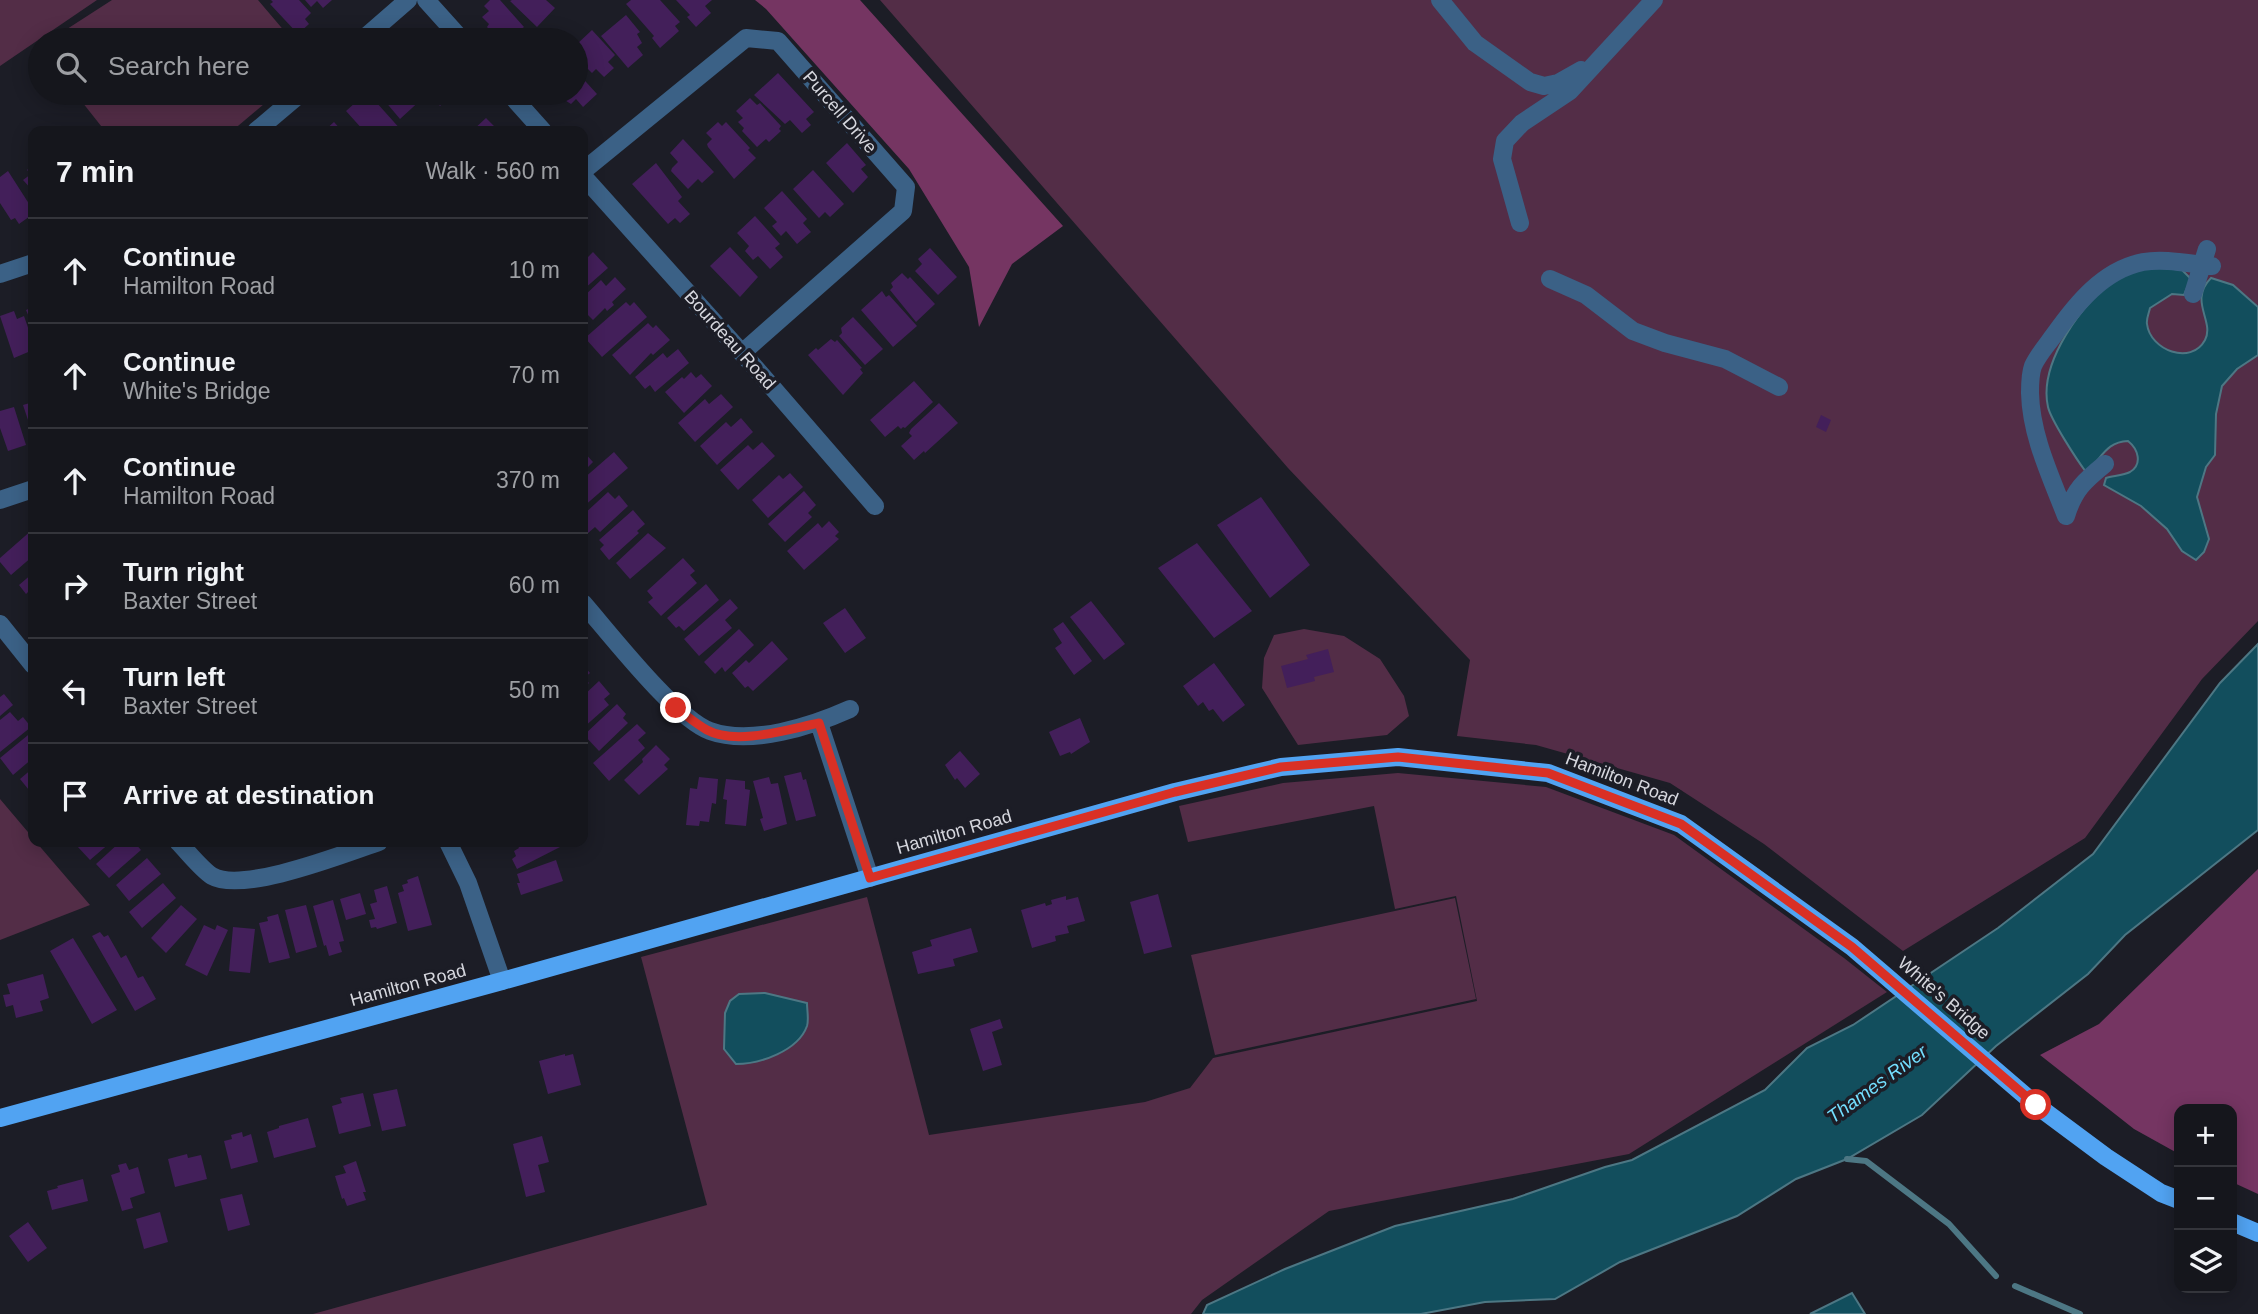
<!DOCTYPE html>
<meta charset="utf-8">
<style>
:root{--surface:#15161c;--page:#1e1f25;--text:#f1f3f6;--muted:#9d9fa3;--line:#34353b}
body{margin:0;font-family:Helvetica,sans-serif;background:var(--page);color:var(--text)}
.controls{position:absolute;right:21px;bottom:21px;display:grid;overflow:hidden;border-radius:14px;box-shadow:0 4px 18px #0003}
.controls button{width:63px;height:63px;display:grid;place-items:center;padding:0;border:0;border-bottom:2px solid var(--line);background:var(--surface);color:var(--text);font:35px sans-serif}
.stop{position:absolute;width:21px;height:21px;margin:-16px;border:5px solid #d93025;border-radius:50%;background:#fff}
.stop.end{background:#d93025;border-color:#fff;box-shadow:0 2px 7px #0008}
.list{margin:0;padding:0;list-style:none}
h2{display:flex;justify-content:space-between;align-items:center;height:91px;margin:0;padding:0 28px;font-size:30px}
h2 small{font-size:23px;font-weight:400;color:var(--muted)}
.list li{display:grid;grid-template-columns:46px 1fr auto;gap:21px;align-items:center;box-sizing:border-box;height:105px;padding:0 28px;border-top:2px solid var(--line)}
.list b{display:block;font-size:26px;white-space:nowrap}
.list p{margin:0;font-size:23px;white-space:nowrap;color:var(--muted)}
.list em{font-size:23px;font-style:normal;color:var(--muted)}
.icon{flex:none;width:38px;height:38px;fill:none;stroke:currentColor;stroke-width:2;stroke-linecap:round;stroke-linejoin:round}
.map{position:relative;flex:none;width:2258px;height:1314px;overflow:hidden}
.search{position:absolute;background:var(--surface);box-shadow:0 4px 18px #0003;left:28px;top:28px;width:560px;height:77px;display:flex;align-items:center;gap:18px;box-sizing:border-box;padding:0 24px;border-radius:38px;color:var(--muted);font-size:26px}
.panel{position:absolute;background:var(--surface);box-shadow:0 4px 18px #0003;left:28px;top:126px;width:560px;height:721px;border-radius:14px}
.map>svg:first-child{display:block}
</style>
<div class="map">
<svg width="2258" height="1314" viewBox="0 0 2258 1314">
<rect width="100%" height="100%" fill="#1c1d26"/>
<path fill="#532d47" d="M0,0h97l-97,66z
M112,0h146l34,40h-242z
M880,0h1378v621l-56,58 -117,159 -182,113 -139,-107 -94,-61 -134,-38 -79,-9 13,-76 -182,-192z
M75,93h202l-45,38h-127z
M1304,629l40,7 36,23 24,37 5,20 -22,19 -89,10 -36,-57 2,-30 10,-23z
M1398,773l148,14 128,48 170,123 43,34 -258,162 -300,57 -127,89 -11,14h-878l394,-109 -66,-248 226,-60 62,238 216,-33 45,-14 23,-30 264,-57 -21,-105 -61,13 -21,-103 -186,36 -9,-36 104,-23z
M0,799l33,39v4h3l54,63 -90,35z
M1455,898l21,101 -261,56 -24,-100z"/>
<path fill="#753562" d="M755,0h105l203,226 -51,38 -33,63 -10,-60 -60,-98 -143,-160z
M2258,869v325l-26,-12v-73h-53v45l-45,-25 -94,-74 59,-31z"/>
<path fill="#124e5d" stroke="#4d7784" stroke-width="2" d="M2159,267l23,3 9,9 -7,16 -12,-1 -22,14c-1,5 -4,11 -3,16 3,26 44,42 58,16 10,-19 -17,-39 6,-62l22,7 25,22v48l-21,14 -15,17 -6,28 -1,41 -9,12 -9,30 12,42 -5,13 -8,8 -14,-9 -15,-22 -26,-23 -37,-21 2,-7c7,-2 18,-3 24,-6 13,-8 8,-23 -2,-31 -23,1 -26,18 -42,31 -9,-12 -35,-52 -38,-65 -10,-44 35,-106 69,-129 12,-8 28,-9 42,-11z
M2258,644v186l-133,105 -37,39 -92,72 -74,69 -75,44 -51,20 -59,37 -117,46 -65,37 -70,3 -64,12h-218l4,-9 78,-36 110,-43 118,-27 92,-32 27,-7 133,-70 42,-42 46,-23 145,-97 95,-74 127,-171z
M765,993l42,10c0,7 2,17 0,23 -9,25 -47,38 -71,38l-12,-15 1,-36 5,-12 9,-7z
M1852,1293l13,21h-55z"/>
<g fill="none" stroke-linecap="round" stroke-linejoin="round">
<path stroke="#4d7784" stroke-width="6" d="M1847,1159l19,2 83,63 47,52
M2015,1286l65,28"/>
</g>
<path fill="#431f5a" d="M271,0h28l12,13 -6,6 4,5 -11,10 -28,-30 3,-2z
M305,0h27l-9,8 -6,-7 -6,6z
M490,0h10l24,27 -16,13h-9l-12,-13 2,-3 -7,-7 7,-6 -5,-5z
M512,0h34l9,8 -18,19 -27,-26z
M631,0h29l20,22 -5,4 4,5 -19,17 -8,-10 2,-2 -28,-32z
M676,0h36l-7,6 6,7 -15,14 -9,-10 3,-2z
M626,15l14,17 -3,2 5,9 -5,4 6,8 -15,13 -27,-32z
M592,30l23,25 -7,7 6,6 -10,9 -8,-8 -4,4 -14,-14 3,-3 -5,-5v-6z
M576,71l21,23 -14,13 -7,-8 -5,5 -8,-5 -2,2 -8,-8h23z
M778,73l36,39 -8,7 5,6 -9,8 -12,-13 -5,4 -31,-29z
M366,93h2l34,38h-38l-18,-20z
M385,93h35l4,4 -24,22 -16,-19 3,-2 -4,-4z
M428,93h26l-14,13z
M750,98l7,7 3,-2 21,23 -2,3 2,2 -12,11 -3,-3 -9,8 -15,-16 2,-3 -6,-6 5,-4 -7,-7z
M486,118l13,13h-27z
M334,122l8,9h-18z
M718,122l4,4 4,-4 24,26 -2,2 8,8 -22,21 -26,-32 -1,-3 5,-5 -6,-6z
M683,139l31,33 -12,11 -4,-4 -10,10 -17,-18 1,-3 6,-6 -8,-9z
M847,143l19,22 -5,4 7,8 -15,16 -27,-30z
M656,163l26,34 -4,4 12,13 -10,9 -5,-5 -7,6 -36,-40z
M33,164v27l-10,-11 8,-6 -4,-4z
M813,170l31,34 -14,13 -5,-5 -6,6 -26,-29z
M8,171l25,39v4l-14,10 -4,-6 -4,2 -11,-17v-26z
M782,191l25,28 -4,4 8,9 -14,12 -11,-13 -5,5 -9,-10 5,-4 -13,-14z
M755,216l25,28 -5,4 8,9 -13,12 -12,-13 -5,4 -8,-9 4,-5 -12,-13z
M730,247l28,30 -18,20 -30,-31z
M930,248l27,29 -19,18 -23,-24 7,-7 -4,-5z
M583,251l5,6 5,-5 15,16 -25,22z
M902,273l6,6 2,-2 25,27 -19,18 -26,-32 3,-3 -2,-4z
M615,277l11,12 -14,13 2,3 -7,6 -2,-3 -12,12 -7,-7 -3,3v-19l18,-17 5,6z
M882,291l4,6 3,-2 28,31 -24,21 -32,-37z
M626,302l4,4 4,-4 13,15 -45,40 -17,-19z
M33,307v20l-7,-17z
M14,311l3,8 7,-3 9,26v8l-19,8 -14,-42z
M853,317l30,32 -18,16 -26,-29 3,-3 -1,-5z
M648,323l5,5 3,-3 14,15 -17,15 -2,-2 -21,22 -18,-20z
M831,339l4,3 2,-2 25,28 -2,1 3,4 -20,22 -35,-40 8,-7 2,2z
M678,349l11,14 -34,29 -5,-7 -5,4 -10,-12 28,-24 4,5z
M691,372l5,6 5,-4 11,12 -28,27 -19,-21 17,-15 2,2z
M914,381l19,21 -28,26 -2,-1 -2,2 -3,-3 -13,11 -15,-17z
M721,394l12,13 -38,35 -17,-19 27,-24 4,5z
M33,402v33l-10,-30z
M939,403l19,20 -33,30 -1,-2 -10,9 -13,-14 11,-10 -3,-3 2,-4z
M14,407l12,38 -18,6 -8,-23v-17z
M1821,415l10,5 -5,12 -10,-5z
M741,418l12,14 -36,33 -17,-19 26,-24 5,5z
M762,442l13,14 -37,34 -18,-20 28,-25 5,5z
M583,451l10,11 -10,10z
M614,452l14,16 -45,39v-28z
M790,473l13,14 -35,31 -16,-18 27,-25 4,4z
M804,491l12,14 -8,8 4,4 -27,25 -17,-18z
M608,492l7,7 4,-4 9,11 -28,26 -5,-5 -8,7 -4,-5v-14z
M1261,497l49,68 -40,33 -53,-73z
M633,510l12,14 -8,7 2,2 -30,27 -9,-11 4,-4 -5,-5z
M829,521l10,11 -4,4 4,3 -35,31 -17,-19 31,-28 4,5z
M33,529v27l-22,19 -11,-13v-4z
M648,533l18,15 -36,31 -14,-16z
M1197,543l55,68 -38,27 -56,-70z
M683,558l12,13 -5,4 7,8 -36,33 -13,-14 5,-4 -6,-7z
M33,573v23l-4,-5 -3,3 -7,-9z
M706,584l13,16 -35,31 -5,-5 -3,2 -9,-10z
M730,599l8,9 -13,12 7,8 -33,28 -15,-17z
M1091,601l34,43 -21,16 -34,-43z
M845,608l21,30 -21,15 -22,-30z
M1063,622l29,39 -18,14 -19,-27 7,-5 -9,-14z
M739,629l15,16 -29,27 -3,-5 -7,7 -11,-12z
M772,641l16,18 -35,32 -5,-5 -3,2 -13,-15 14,-13 3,3z
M1328,649l6,23 -20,5 1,4 -28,7 -6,-22 27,-7 -2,-4z
M1214,663l31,42 -22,17 -10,-13 -4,2 -6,-9 -5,4 -15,-20z
M583,665l7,8 -6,5 5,5 -6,5z
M599,681l11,13 -6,5 5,6 -26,23v-32z
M4,694l9,11 -13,11v-19z
M617,704l9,10 -3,4 5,5 -29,28 -15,-16z
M10,712l8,9 5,-4 8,10 -31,25v-32z
M1080,718l10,24 -19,12 -1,-2 -10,4 -11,-24z
M637,724l9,9 -8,7 7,8 -36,33 -16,-18z
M33,731v27l-20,17 -13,-17z
M656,745l14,14 -6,6 4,4 -29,26 -15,-15 19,-18 -1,-3z
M960,751l20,23 -15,14 -8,-10 -2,2 -10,-15z
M33,768v27l-13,-16z
M801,772l2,8 3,-1 10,37 -20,5 -12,-45z
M699,777l19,2 -2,25 -4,-1 -3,19 -9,-1 -1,5 -13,-1 4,-37 7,1z
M769,777l2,7 7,-1 9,41 -23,7 -4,-12 3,-1 -10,-37z
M726,779l19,2v8l5,1 -4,36 -21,-2 2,-24 -4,-1z
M81,842h30l-21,18 -13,-14z
M120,842h14l7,8 -32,28 -13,-14z
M516,842h44l2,4 -45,23 -5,-10 4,-3 -2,-5 5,-3z
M147,858l14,16 -32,27 -13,-16z
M556,860l7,21 -42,14 -4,-12h3l-3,-9z
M418,876l14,49 -24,6 -10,-38 6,-2 -2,-6 6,-2 -1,-3z
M163,883l13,15 -34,30 -13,-16z
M387,886l10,37 -20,6 -1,-2 -5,1 -2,-8 6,-1 -5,-15 7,-2 -3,-12z
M360,893l6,21 -20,6 -6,-21z
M1158,894l14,53 -28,7 -14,-52z
M1066,896v4l12,-3 7,24 -18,5 2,7 -14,3 1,5 -24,7 -11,-38 24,-7 1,3 6,-2 -1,-4z
M333,900l11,41 -5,1 3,10 -13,4 -3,-11 -2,1 -11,-40z
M181,905l16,14 -31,34 -15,-15z
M306,905l11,42 -21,6 -11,-43z
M278,914l12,44 -21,5 -10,-40 9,-2 -1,-4z
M204,925l11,5 2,-5 11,5 -21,46 -22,-11z
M233,927l22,2 -5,44 -21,-2z
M971,928l7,24 -25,7 2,7 -37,8 -6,-22 20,-6 -2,-6z
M100,932l4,5 4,-2 13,23 5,-3 12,23 5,-2 13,23 -21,12 -43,-75z
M73,938l44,72 -25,14 -42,-73z
M43,974l6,24 -9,3 3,10 -27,7 -3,-13 -7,2 -3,-12 7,-1 -3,-10z
M1000,1019l3,9 -11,4 10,33 -19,6 -13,-42z
M565,1054v2l8,-2 8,31 -33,9 -9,-33z
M397,1089l9,37 -24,5 -9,-37z
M363,1093l8,33 -32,8 -7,-28 10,-3 -2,-5z
M308,1118l8,29 -42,11 -7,-26 12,-4v-2z
M242,1132l1,5 8,-3 7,28 -27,7 -7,-28 8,-2 -1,-4z
M542,1136l7,26 -11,3 7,27 -19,5 -13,-53z
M187,1154l1,4 13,-3 6,24 -32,8 -7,-28z
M356,1161l10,31h-3l3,8 -19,6 -3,-8 -2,1 -7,-23 11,-3 -3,-7z
M126,1163l3,7 9,-3 7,26 -15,5 3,10 -11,3 -11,-36 9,-3 -2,-7z
M83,1179l5,22 -36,9 -5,-19 11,-3 -1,-2z
M242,1194l8,31 -22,6 -8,-32z
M160,1212l8,30 -24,7 -8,-30z
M28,1222l19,26 -19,14 -19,-26z"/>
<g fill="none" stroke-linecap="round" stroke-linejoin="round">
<path stroke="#3b6186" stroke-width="18" d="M426,0l36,40
M1440,0l35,43 55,39 14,4 14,-3 23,-13
M362,40l46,-40
M509,93l34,38
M256,131l45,-38
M583,171l163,-133 32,3 128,146 -3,24 -161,142
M583,176l176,196 116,134
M1520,223l-18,-64 3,-18 17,-18 48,-32 84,-91
M0,274l33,-11
M1550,279l36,16 47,36 32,12 60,16 54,28
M2193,294l14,-45
M0,500l33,-11
M2066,516c-15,-39 -35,-80 -36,-123 0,-8 0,-19 3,-27 5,-11 14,-21 21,-31 22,-31 49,-65 89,-73 22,-4 47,2 69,4
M2066,516c8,-26 18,-35 39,-52
M583,603c27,31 93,116 127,128 41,15 102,-5 140,-22
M0,624l33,41
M819,723l51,155
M178,842c9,9 24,28 34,34 31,18 134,-23 167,-34
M448,842l20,41 34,98"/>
<path stroke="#51a3f2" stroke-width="18" d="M0,1118l502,-137 673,-189 106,-25 117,-10 150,16 133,51 171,123 184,158 70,52 55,36 18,7
M2232,1222l26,11"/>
</g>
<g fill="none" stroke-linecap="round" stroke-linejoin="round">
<path stroke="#d93025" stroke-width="9" d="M676,708c10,7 20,16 31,22 29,16 82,-1 112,-7l51,155 305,-86 106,-25 117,-10 150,16 133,51 171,123 184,158"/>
</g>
<g text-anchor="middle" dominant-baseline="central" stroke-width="7" stroke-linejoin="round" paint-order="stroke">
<g font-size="18" fill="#d6d7de" stroke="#1c1d26">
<text transform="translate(840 112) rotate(49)">Purcell Drive</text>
<text transform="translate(730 340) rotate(48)">Bourdeau Road</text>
<text transform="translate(1622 779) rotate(21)">Hamilton Road</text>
<text transform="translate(954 832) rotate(-16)">Hamilton Road</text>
<text transform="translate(408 985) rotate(-15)">Hamilton Road</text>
<text transform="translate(1944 998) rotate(41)">White's Bridge</text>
</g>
<g font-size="19" font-style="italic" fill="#73dfff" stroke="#1c1d26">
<text transform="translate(1877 1084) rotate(-36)">Thames River</text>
</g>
</g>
</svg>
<div class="controls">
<button>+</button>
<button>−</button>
<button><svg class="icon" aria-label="layers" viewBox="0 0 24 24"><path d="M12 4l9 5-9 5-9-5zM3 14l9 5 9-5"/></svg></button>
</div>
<div class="stop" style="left:2036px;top:1105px"></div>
<div class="stop end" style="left:676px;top:708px"></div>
<div class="search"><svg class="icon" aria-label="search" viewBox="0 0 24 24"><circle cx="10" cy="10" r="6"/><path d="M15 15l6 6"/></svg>Search here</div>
<section class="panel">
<h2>7 min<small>Walk · 560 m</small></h2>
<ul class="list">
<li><svg class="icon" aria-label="ahead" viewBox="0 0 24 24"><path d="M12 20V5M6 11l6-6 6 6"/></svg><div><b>Continue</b><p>Hamilton Road</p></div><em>10 m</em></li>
<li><svg class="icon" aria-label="ahead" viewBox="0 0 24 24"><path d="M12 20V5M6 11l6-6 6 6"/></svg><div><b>Continue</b><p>White's Bridge</p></div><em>70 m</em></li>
<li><svg class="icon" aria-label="ahead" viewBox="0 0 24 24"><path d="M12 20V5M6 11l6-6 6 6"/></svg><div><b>Continue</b><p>Hamilton Road</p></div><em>370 m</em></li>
<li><svg class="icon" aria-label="right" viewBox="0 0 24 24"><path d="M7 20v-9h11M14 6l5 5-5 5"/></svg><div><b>Turn right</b><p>Baxter Street</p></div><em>60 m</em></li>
<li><svg class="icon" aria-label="left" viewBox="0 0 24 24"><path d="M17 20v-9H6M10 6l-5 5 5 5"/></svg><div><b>Turn left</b><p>Baxter Street</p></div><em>50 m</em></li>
<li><svg class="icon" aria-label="arrive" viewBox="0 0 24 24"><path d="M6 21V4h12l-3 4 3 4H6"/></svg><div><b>Arrive at destination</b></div></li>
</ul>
</section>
</div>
